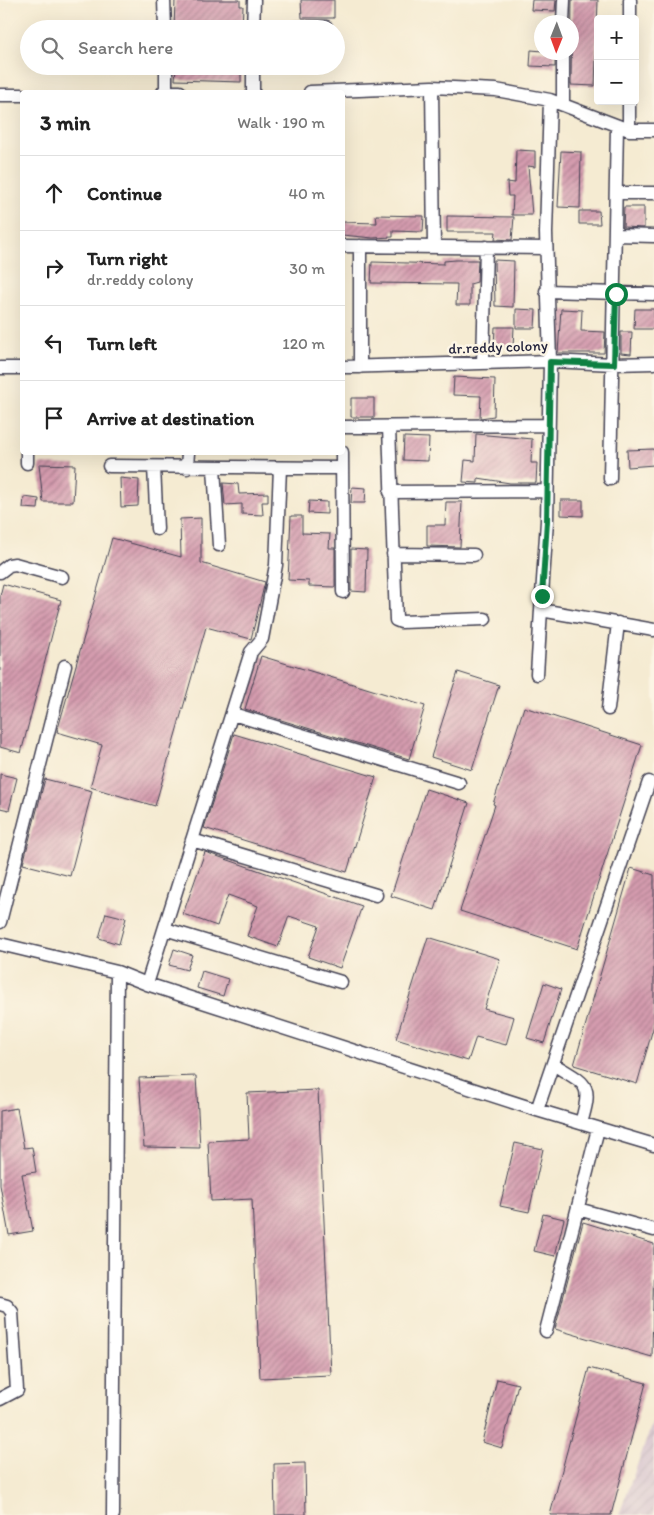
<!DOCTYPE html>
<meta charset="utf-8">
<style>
:root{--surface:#fff;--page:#f2f2f2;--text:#222;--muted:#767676;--line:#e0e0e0}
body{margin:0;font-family:Itim,sans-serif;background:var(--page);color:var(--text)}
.controls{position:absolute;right:15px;top:15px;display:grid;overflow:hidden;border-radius:5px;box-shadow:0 5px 20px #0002}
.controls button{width:45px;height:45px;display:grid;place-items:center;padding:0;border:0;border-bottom:1px solid var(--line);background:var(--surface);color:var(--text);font:25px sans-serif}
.compass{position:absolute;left:534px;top:15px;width:45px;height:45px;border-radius:50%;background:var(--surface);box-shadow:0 5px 20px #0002;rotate:181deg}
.stop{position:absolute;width:15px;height:15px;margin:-11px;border:4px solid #0b8043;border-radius:50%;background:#fff}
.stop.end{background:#0b8043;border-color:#fff;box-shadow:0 1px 5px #0008}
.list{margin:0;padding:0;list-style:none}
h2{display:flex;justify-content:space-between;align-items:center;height:65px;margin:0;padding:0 20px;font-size:21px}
h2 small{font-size:16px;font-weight:400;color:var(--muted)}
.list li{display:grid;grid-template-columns:32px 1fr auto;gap:15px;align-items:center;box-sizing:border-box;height:75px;padding:0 20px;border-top:1px solid var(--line)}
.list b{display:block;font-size:19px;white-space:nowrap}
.list p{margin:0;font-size:16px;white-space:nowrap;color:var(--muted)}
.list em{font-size:16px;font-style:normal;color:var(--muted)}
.icon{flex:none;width:28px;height:28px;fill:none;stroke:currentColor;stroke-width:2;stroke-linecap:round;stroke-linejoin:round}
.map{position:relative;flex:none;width:654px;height:1515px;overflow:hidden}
.search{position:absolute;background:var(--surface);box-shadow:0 5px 20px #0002;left:20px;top:20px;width:325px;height:55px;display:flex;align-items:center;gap:12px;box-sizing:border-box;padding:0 18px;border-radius:28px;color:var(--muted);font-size:19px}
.panel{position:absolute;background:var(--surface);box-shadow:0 5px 20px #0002;left:20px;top:90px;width:325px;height:365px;border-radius:5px}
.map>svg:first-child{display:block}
</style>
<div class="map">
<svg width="654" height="1515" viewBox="0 0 654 1515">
<defs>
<pattern id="industrial-furrows" width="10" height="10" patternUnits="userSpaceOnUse" patternTransform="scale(1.25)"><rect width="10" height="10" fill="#d1bdcb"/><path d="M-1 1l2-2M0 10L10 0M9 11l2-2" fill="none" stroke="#b3a2af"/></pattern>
<pattern id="building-hatch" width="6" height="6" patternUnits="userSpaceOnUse" patternTransform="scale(1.25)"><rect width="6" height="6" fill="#d49bae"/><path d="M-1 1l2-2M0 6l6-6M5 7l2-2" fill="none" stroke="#ac7e8f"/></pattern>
</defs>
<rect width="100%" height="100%" fill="#fcf5e5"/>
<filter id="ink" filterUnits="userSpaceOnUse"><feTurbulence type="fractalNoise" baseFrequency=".02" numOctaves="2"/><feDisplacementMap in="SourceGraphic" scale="10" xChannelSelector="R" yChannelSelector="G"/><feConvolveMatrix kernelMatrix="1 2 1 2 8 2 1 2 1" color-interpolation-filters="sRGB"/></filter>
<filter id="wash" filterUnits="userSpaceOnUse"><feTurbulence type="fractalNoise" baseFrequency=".0096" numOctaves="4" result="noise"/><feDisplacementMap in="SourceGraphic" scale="20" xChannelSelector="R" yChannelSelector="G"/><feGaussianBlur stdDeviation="1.12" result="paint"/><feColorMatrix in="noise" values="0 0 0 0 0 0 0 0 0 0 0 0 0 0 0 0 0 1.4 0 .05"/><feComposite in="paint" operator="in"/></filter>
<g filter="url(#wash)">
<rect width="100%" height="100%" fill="#f5ebd2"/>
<path fill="url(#industrial-furrows)" d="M654,1419v96h-35z"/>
<g id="blocks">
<path fill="url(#building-hatch)" d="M175,0h65v6h3l-1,23h-68z
M301,0h33v18h-32z
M532,0h24l-1,11 -24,-1z
M572,0h26l-3,86 -24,-1z
M531,50l24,2v15l-25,-1z
M176,66h65v16l-66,-2z
M516,150l19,1v16l-7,-1 4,49h-20l1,-19h-5l-1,-14 8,1z
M561,151l20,1 -1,56 -22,-1z
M624,207h20v21l-21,-1z
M579,211h20l1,13h-21z
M376,215l48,1 -1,16 -30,-1v6l-20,1 -31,-3v-13l35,1z
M447,216l67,1 -2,23 -17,-1 1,-7h-49z
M456,260h22l-1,22 -7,2v21h-14l1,-21 -86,-1 1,-21 72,2v-3z
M494,260l20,1 -1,46 -18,-1z
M516,309l20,1 -1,18h-19z
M561,309l21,1 -1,21 24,1 -1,21h-46z
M635,309h19v20h-20z
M495,327h19l-1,20h-19z
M621,332h11l-1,22 -10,-1z
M454,377l41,2 -1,37 -14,2 1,-22 -28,-1z
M351,398h23v19h-23z
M476,434l56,5 -1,24h6l-1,20h-26l-32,-5v5l-15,-1 2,-22 10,1z
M404,437l25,1 -1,23 -25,-1z
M654,449v16l-26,2 -1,-17z
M39,464l36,1 -2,37h-30z
M120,478l19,2 -1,26 -17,1z
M223,483l15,1 1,10 29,-1v9h-6l1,13 -21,-1v-10l-17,1z
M352,487l14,1 -1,15h-14z
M24,497l15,2 -1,10 -15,-1z
M561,500h22v16l-22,-1z
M309,501l18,1v12l-19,-1z
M446,502h16l-2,45 -33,-1v-21h18z
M291,516h11v17l28,1 -1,14h6v39l-26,-1v-5l-21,-1z
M201,518v45l64,19 -14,57 -45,-12 -51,179 -65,-19 12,-42 -45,-13 55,-194 69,19 -1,-38z
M351,549l16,1 -1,42 -15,-1z
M3,584l58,16 -40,153 -21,-6v-151z
M261,656l164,50 -16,53 -164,-50z
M458,672l41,13 -27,85 -41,-13z
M524,707l118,38 -65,204 -117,-38 35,-106 -2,-1z
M234,734l142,43 -29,95 -143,-44z
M0,774l17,4 -8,32 -9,-2z
M45,779l47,12 -22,85 -47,-12z
M426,789l43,14 -34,107 -44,-14z
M205,852l157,54 -22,62 -32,-11 11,-31 -30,-10 -11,31 -31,-11 11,-30 -30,-11 -11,31 -34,-12z
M631,868l23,7v150l-17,59 -63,-19z
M106,913l20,5 -7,26 -20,-6z
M428,937l72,22 -16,50 30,8 -8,28 -30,-8 -8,24 -72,-22z
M174,949l18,6 -5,15 -18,-5z
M202,971l26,8 -5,17 -26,-8z
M544,983l17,6 -17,54 -17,-5z
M196,1076l4,72 -56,-1 -5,-69z
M318,1090l13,285 -71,3 -8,-179 -41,2 -3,-60 41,-2 -2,-46z
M17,1108l7,40 8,-1 4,25 -14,2 11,57 -24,4 -9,-50v-74z
M515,1143l28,6 -14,63 -29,-6z
M543,1214l21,5 -9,37 -21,-5z
M583,1222l71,22 -2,113 -97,-28z
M589,1368l57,15 -35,132h-61z
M497,1379l21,5 -16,64 -20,-6z
M305,1463l1,52h-31l-1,-51z"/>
</g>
</g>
<g filter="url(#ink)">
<use href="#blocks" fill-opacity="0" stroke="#424052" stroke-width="1"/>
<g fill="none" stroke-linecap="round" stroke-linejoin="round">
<defs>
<path id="minor" d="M164,0l1,29
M630,19v-19
M563,22l1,-22
M253,28l73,-1
M253,29l1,-29
M166,66v26
M253,66v26
M432,87l2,160
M163,92h17
M310,92l122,-5 64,3 54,10 79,30h25
M0,95h22
M550,100l-4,133 4,128 -3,160 -6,89 113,20
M563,105v-53
M629,130v-29
M616,193h38
M616,235l38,1
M342,246l204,2
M546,291l108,3
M483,363l3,-116
M342,367l208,-6 64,3 40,-1
M360,367v-121
M0,368h22
M342,427l206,-2
M389,427l7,193 5,2 84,-3
M27,452v11
M342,452l1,140
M109,466l233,2
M154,467l3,62
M187,468l1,-16
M214,468l5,77
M610,479l7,-352
M390,492l157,-1
M393,554l81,1
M0,572l9,-7 6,-1 47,13
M537,674l4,-64
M608,709l10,-86
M233,714l226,69
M192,840l184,55
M0,922l65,-256
M165,929l176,53
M0,944l117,28 30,12 390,126 117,35
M147,984l104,-332 11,-13 14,-74 4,-97
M553,1064c34,21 40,19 28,59
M537,1110l112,-328
M578,1209l76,21
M0,1304l7,2 5,6 5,78 -17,9
M546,1331l52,-202
M113,1515l4,-543"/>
</defs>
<use href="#minor" stroke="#424052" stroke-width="15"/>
<use href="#minor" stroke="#fff" stroke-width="12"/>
</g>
</g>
<g fill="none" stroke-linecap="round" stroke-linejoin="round" filter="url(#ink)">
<path stroke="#0b8043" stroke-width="6" d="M542,596l5,-75 3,-159 64,2 2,-70"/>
</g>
<g text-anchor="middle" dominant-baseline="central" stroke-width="5" stroke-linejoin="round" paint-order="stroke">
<g font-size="15" fill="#22223b" stroke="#fcf5e5">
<text transform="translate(498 347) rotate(-2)">dr.reddy colony</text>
</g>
</g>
</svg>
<div class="controls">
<button>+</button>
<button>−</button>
</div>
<svg class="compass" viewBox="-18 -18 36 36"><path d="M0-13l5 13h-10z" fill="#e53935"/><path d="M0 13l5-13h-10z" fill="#767676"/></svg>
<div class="stop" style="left:616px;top:294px"></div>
<div class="stop end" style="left:542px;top:596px"></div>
<div class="search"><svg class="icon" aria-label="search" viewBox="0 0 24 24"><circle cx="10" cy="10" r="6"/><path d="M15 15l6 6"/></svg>Search here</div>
<section class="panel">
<h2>3 min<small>Walk · 190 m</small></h2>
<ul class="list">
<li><svg class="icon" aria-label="ahead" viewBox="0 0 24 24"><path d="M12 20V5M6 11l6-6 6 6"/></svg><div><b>Continue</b></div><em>40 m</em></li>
<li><svg class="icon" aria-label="right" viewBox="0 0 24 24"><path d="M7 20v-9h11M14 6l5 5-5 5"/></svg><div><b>Turn right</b><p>dr.reddy colony</p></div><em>30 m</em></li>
<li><svg class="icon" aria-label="left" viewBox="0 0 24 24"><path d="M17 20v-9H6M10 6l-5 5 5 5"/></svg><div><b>Turn left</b></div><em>120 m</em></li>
<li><svg class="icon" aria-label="arrive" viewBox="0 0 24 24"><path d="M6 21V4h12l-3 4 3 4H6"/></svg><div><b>Arrive at destination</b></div></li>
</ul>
</section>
</div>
